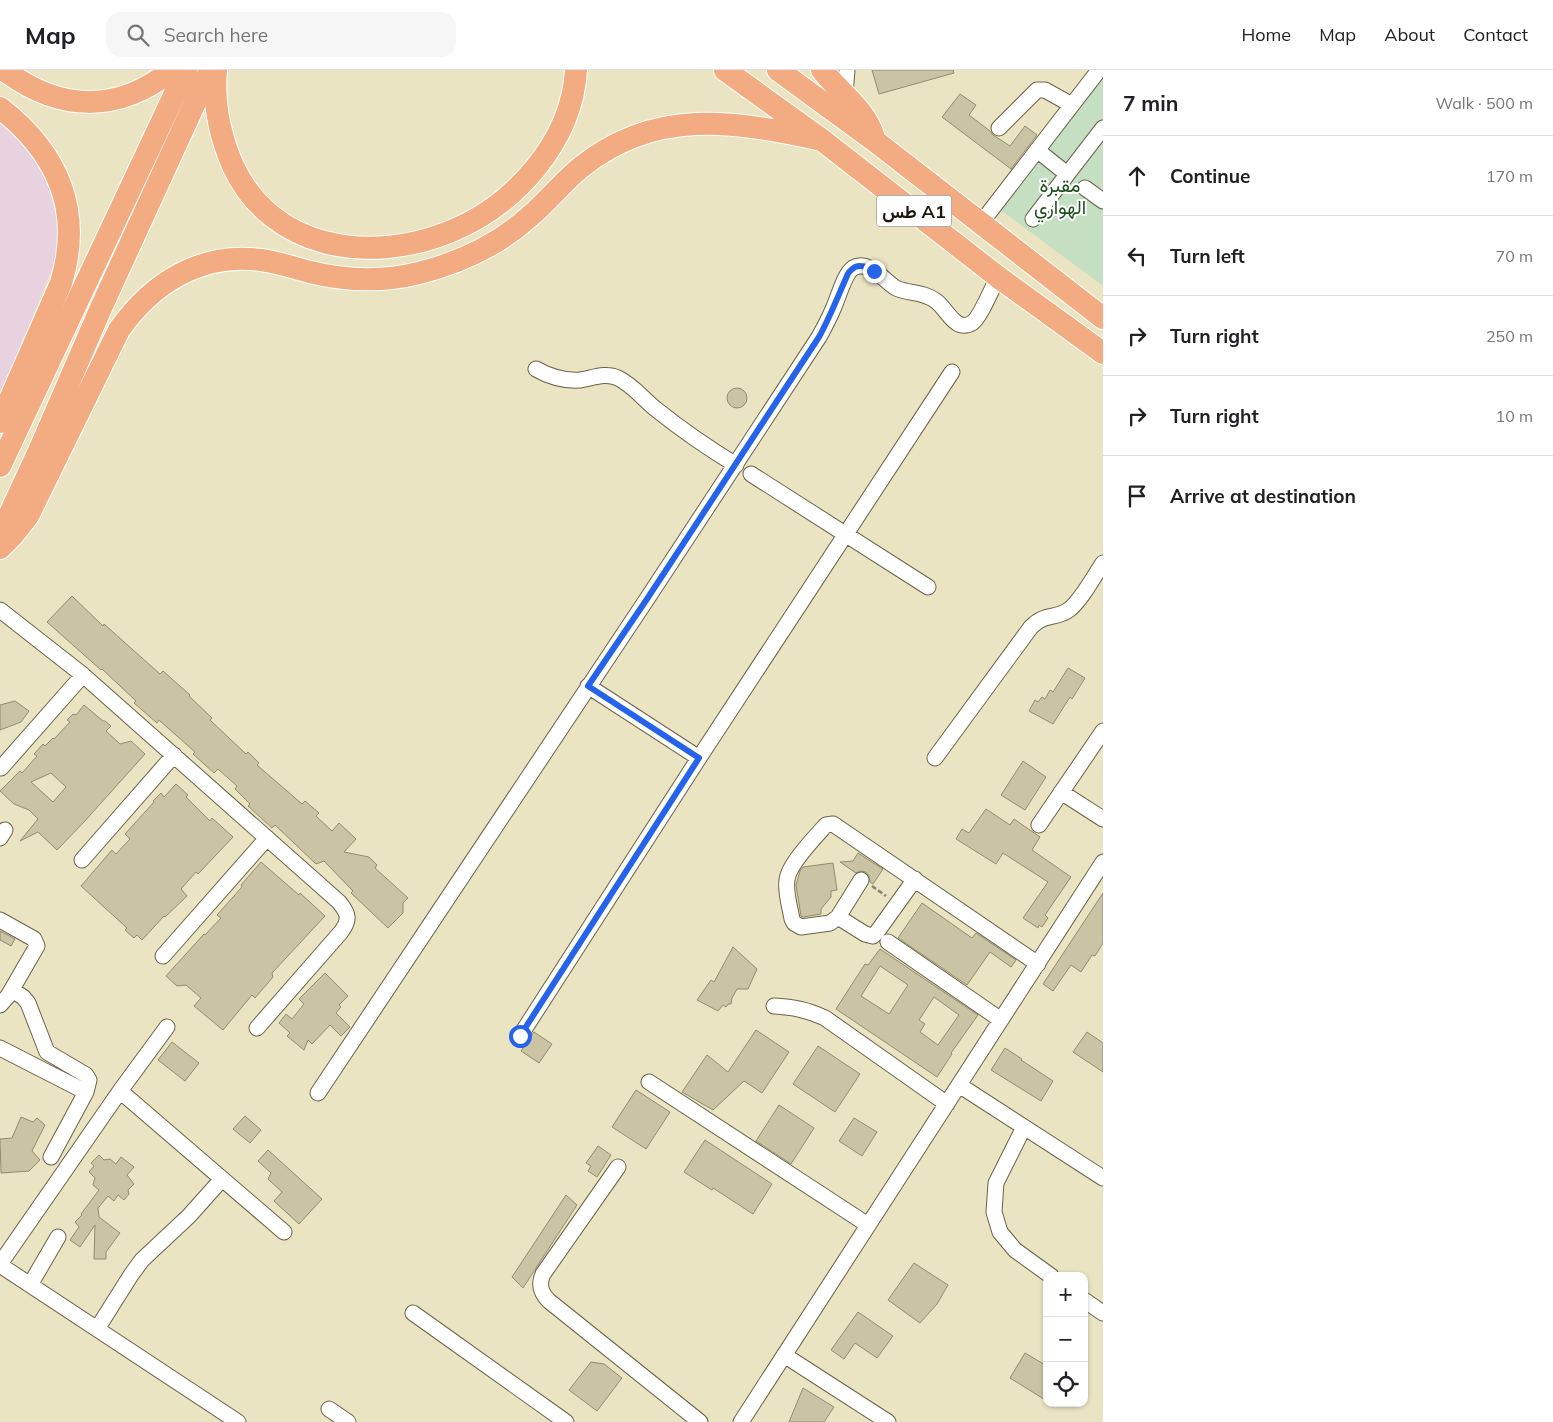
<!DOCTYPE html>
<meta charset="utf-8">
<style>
:root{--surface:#fff;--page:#f6f6f6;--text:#202124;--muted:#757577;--line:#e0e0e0}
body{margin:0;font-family:Mulish,Vazirmatn,sans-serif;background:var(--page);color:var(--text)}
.controls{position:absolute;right:15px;bottom:15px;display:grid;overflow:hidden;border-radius:10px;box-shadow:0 1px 4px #0004}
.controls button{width:45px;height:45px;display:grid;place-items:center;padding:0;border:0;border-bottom:1px solid var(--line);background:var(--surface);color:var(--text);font:25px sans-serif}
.stop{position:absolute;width:15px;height:15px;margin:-11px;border:4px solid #2563eb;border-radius:50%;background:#fff}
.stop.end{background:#2563eb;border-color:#fff;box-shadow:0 1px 5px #0008}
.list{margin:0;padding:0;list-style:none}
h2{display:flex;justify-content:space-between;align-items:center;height:65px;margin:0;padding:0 20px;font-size:21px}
h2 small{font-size:16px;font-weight:400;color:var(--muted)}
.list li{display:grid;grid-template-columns:32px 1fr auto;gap:15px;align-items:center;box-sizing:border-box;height:80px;padding:0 20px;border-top:1px solid var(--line)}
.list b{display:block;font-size:19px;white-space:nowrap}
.list em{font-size:16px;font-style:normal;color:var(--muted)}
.icon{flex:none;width:28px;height:28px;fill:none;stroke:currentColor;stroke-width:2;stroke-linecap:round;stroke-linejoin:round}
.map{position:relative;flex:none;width:1103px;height:1352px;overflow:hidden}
header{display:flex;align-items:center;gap:30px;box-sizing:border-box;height:70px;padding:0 25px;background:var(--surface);border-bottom:1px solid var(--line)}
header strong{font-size:24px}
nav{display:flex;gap:28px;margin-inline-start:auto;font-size:18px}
.search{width:350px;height:45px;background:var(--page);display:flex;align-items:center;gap:12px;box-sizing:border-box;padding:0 18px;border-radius:15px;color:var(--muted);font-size:19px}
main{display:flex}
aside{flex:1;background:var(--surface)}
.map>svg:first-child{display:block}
</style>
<header>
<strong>Map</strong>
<div class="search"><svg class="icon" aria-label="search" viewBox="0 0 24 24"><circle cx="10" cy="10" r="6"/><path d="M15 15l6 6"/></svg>Search here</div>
<nav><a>Home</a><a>Map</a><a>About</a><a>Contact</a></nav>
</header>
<main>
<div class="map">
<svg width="1103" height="1352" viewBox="0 0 1103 1352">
<rect width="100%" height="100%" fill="#ebe4c3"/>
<path fill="#e8d2df" d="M0,47l32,30 30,71 -6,41 -56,137z"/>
<path fill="#c4dfc2" d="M1103,0v216l-105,-78z"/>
<path fill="#cbc4a4" stroke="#928c6d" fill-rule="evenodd" d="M872,0h81l1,3 -75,21z
M960,24l16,11 -7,10 21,16 3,4 17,11 15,-20 12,9 -26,34 -69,-52z
M727 328a10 10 0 1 1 20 0a10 10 0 1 1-20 0Z
M72,526l31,30 1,-2 56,50 3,-3 27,24 -1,1 23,22 -2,2 36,34 2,-2 11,11 -2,2 45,39 3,-3 14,12 -3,3 16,15 7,-8 17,16 -12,13 25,5 8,8 -2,3 33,30 -5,5v10l-15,15 -37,-35 2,-2 -29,-30 -8,3 -41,-39 -3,3 -24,-22 2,-2 -15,-15 2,-3 -19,-17 -4,4 -21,-19 2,-2 -36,-32 -2,3 -23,-20 2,-2 -34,-32 -1,1 -54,-48z
M1068,598l17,10 -13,21 -2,-2 -17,27 -24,-13 6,-11 3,2 4,-5 3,2 5,-9 3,2z
M15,631l14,10 -8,11 -21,8v-25z
M84,635l19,16h2l6,5 -5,5 14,13 11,-3 14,13 -61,68 -27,28 -19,-18 -18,9 18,-22 -9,-9 -15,-6 -14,-13 20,-20 2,2 15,-17 -3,-2 9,-10 2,2 8,-8 1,1 16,-17 -3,-2 6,-6 3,1zM51,703l15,14 -13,15 -22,-20z
M1023,691l23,16 -21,33 -24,-15z
M176,714l12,11 -2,2 24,24 2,-3 21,19 -35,37 -2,-2 -15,17 6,7 -22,21 -1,-1 -22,24 -5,-5 -3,3 -9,-8 2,-2 -46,-42 31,-36 4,4 14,-15 -5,-5 29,-32 -1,-1 8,-8 3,4z
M986,739l24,16 4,-6 26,18 -8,13 39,27 -26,38 3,3 -6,9 -3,-2 -1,3 -15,-10 25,-36 -45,-29 -7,11 -40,-25 6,-10 7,4z
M858,783l25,16 -10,15 -3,-2 -1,-6 -3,-4 -5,-1 -5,2 -16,-11 13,-1z
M261,792l38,33 1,-2 25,23 -53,57 1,4 -18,21 -3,-3 -29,35 -29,-24 7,-8 -15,-13 -9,1 -11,-10 38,-42 1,1 16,-17 -4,-3 25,-28 -1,-2z
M833,793l4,27 -6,1v6l-10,12v5l-18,3 -2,-1 -5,-31 4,-14 3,-4z
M1103,823v50l-8,13 -3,-1 -11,17 -10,-7 -18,26 -10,-7z
M922,833l50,35 4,-5 40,27 -5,7 -21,-15 -23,33 -69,-47z
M0,861l15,8 -4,7 -11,-6z
M733,877l24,22 -9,20h-11l-5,9 -1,6h-3l-2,3 -3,-2 -5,6 -21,-11 14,-20 3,2z
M880,879l98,66 -27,38 1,1 -15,23 -101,-68 29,-45 3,1zM880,896l28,19 -19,29 -28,-18zM934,927l25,18 -21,30 -18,-13 5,-8 -6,-4z
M325,903l23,23 -9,9 2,2 -5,6 14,14 -9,9 -11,-11 -18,19 -4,-4 -4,10 -17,-14 3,-3 -11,-10 7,-9 6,5 12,-15 -5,-5z
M756,960l33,22 -27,41 -18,-12 -31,29 -31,-18 25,-37 21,17z
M534,962l18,12 -13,19 -18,-12z
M1087,962l16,11v29l-30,-20z
M172,972l27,21 -14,18 -27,-21z
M818,976l42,28 -25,38 -42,-28z
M1005,978l17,11 -1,1 32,21 -12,20 -50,-31z
M636,1020l34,22 -24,37 -34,-22z
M779,1035l35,23 -23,36 -35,-23z
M245,1046l16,14 -11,13 -17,-14z
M21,1047l12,5 4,-4 8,7 -13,26 8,9 -11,11 -28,2 -1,-34 12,-1z
M854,1048l23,14 -15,24 -23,-15z
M705,1070l67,44 -19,30 -40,-26 -1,2 -28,-18z
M598,1076l13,9 -14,22 -9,-6 3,-5 -5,-3z
M268,1080l54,49 -23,25 -25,-23 8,-9 -14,-13 3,-6 -13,-12z
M99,1085l5,5 6,-1 6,5 5,-7 13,10 -7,8 7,9 -6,6 1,4 -5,6 -6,-5 -4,6 -6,-5 -10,12 1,9 21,16 -14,19v7h-12l1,-34 -15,22 -10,-7 9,-13 -4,-5 7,-7 -1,-1 18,-24 -6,-5 2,-7 -6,-6 5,-6 -3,-3z
M566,1125l11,10 -54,83 -11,-11z
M914,1193l34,22 -11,19 -17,19 -32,-23z
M858,1242l35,24 -16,22 -22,-15 -11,16 -13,-9z
M1025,1283l22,13v35l-37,-23z
M591,1292l13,2 18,14 -25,33 -28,-21z
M803,1318l31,19 -10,15h-35z"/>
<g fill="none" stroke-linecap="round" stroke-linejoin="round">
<defs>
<path id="minor" d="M845,25l2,-25
M999,58l38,-38h8l27,15
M1037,80l30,24
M1085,118l18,13
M1033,149l70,-91
M981,153l118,-153
M536,299c14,8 28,12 44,11 13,-2 25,-8 38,-2 15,7 26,22 39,32 25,20 51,38 79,55
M751,404l177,113
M0,540l83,65 256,227c10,12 11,18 2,30l-84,96
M588,616l111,72
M935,688l96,-131c14,-14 23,-8 36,-16 13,-8 27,-35 36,-48
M1,698l82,-93
M1061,722l42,27
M1039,755l64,-94
M0,768l5,-8
M82,790l92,-105
M861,810l-23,37 -8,6 -29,4 -7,-4 -2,-4c-2,-12 -7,-27 -5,-39 1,-15 28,-43 39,-55l7,-1 205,140
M838,847l27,17 8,2 4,-4 38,-53
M0,850l34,19 3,7 -29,50 -8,9
M888,872l113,78
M163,886l104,-118
M12,920l11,7 5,6 19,49 39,23 3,5 -3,12 -35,65
M774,936c20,1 33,4 51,12l122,86
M520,966l179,-278 253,-386
M0,978l86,44
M649,1012l219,143
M959,1015l144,93
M120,1021l164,141
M318,1023l329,-494 172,-262c5,-9 10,-18 14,-28 5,-10 11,-35 20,-41 16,-9 31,13 43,20 12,6 27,3 40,13 8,6 13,17 21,22 4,3 10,3 15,0 8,-5 21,-37 26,-46
M1024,1057l-28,56 -2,29 6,20 15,18 36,26
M618,1097l-75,107c-5,11 -2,19 6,27l151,121
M0,1194l120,-173 47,-64
M0,1195l238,157
M30,1215l28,-48
M1084,1230l19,13
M413,1243l153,109
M97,1259l34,-54 11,-15 47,-44 33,-37
M784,1285l104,67
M329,1339l19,13
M741,1352l362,-560"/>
<path id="highway" d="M4,0c55,41 113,44 168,0
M216,0c-3,33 4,66 17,96 39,84 137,98 216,66 65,-26 123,-90 127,-162
M725,0l97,70 176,137 105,76
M778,0l97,71 228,177
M822,0c18,23 44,39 52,68
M0,38c58,45 83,103 61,175l-61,139
M0,396l186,-396
M0,465l39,-84 62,-143 109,-238
M0,478l13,-13 15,-19 91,-186c33,-47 82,-78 142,-70 17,2 33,8 49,12 36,9 73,10 109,1 40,-10 79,-28 110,-56 18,-15 33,-34 51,-49 75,-61 154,-47 242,-28"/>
</defs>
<use href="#minor" stroke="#6a6347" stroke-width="17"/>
<use href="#highway" stroke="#fff" stroke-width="24"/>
<path stroke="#8a846e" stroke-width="2.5" stroke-dasharray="5 2.5" stroke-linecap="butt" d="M872,816l14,10"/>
<use href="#minor" stroke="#fff" stroke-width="15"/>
<use href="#highway" stroke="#f3ab81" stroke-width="22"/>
</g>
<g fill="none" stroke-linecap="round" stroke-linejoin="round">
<path stroke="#2563eb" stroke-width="6" d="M520,966l179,-278 -111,-72 59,-87 172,-262c11,-20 19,-41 28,-61 1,-4 5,-7 8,-9 7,-3 13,1 19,4"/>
</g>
<g text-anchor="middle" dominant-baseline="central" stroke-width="4" stroke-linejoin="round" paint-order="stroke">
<rect fill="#fff" stroke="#5e5c54" stroke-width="1" x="876.5" y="125.5" width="75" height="31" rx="4"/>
<g font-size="18" font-weight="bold" fill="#19160b">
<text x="914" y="141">طس A1</text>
</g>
<g font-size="19" fill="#1e4e1d" stroke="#fff">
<text x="1060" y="115">مقبرة<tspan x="1060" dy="22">الهواري</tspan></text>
</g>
</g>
</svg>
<div class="controls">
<button>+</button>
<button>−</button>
<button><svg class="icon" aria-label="locate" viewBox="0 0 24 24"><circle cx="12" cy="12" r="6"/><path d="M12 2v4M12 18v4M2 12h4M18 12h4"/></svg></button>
</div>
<div class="stop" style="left:520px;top:966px"></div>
<div class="stop end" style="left:874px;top:201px"></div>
</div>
<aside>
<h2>7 min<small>Walk · 500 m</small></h2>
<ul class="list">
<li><svg class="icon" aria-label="ahead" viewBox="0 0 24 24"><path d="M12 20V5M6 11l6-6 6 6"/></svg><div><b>Continue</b></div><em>170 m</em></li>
<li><svg class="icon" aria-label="left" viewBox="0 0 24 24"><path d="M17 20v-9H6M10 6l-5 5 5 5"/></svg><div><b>Turn left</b></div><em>70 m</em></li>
<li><svg class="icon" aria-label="right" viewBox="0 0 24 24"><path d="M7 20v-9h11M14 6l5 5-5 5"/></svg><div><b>Turn right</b></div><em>250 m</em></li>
<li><svg class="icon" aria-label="right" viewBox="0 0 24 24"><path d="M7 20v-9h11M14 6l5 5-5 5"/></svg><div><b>Turn right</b></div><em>10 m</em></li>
<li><svg class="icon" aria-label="arrive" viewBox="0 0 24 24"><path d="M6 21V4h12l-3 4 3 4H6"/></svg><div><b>Arrive at destination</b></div></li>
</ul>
</aside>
</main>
